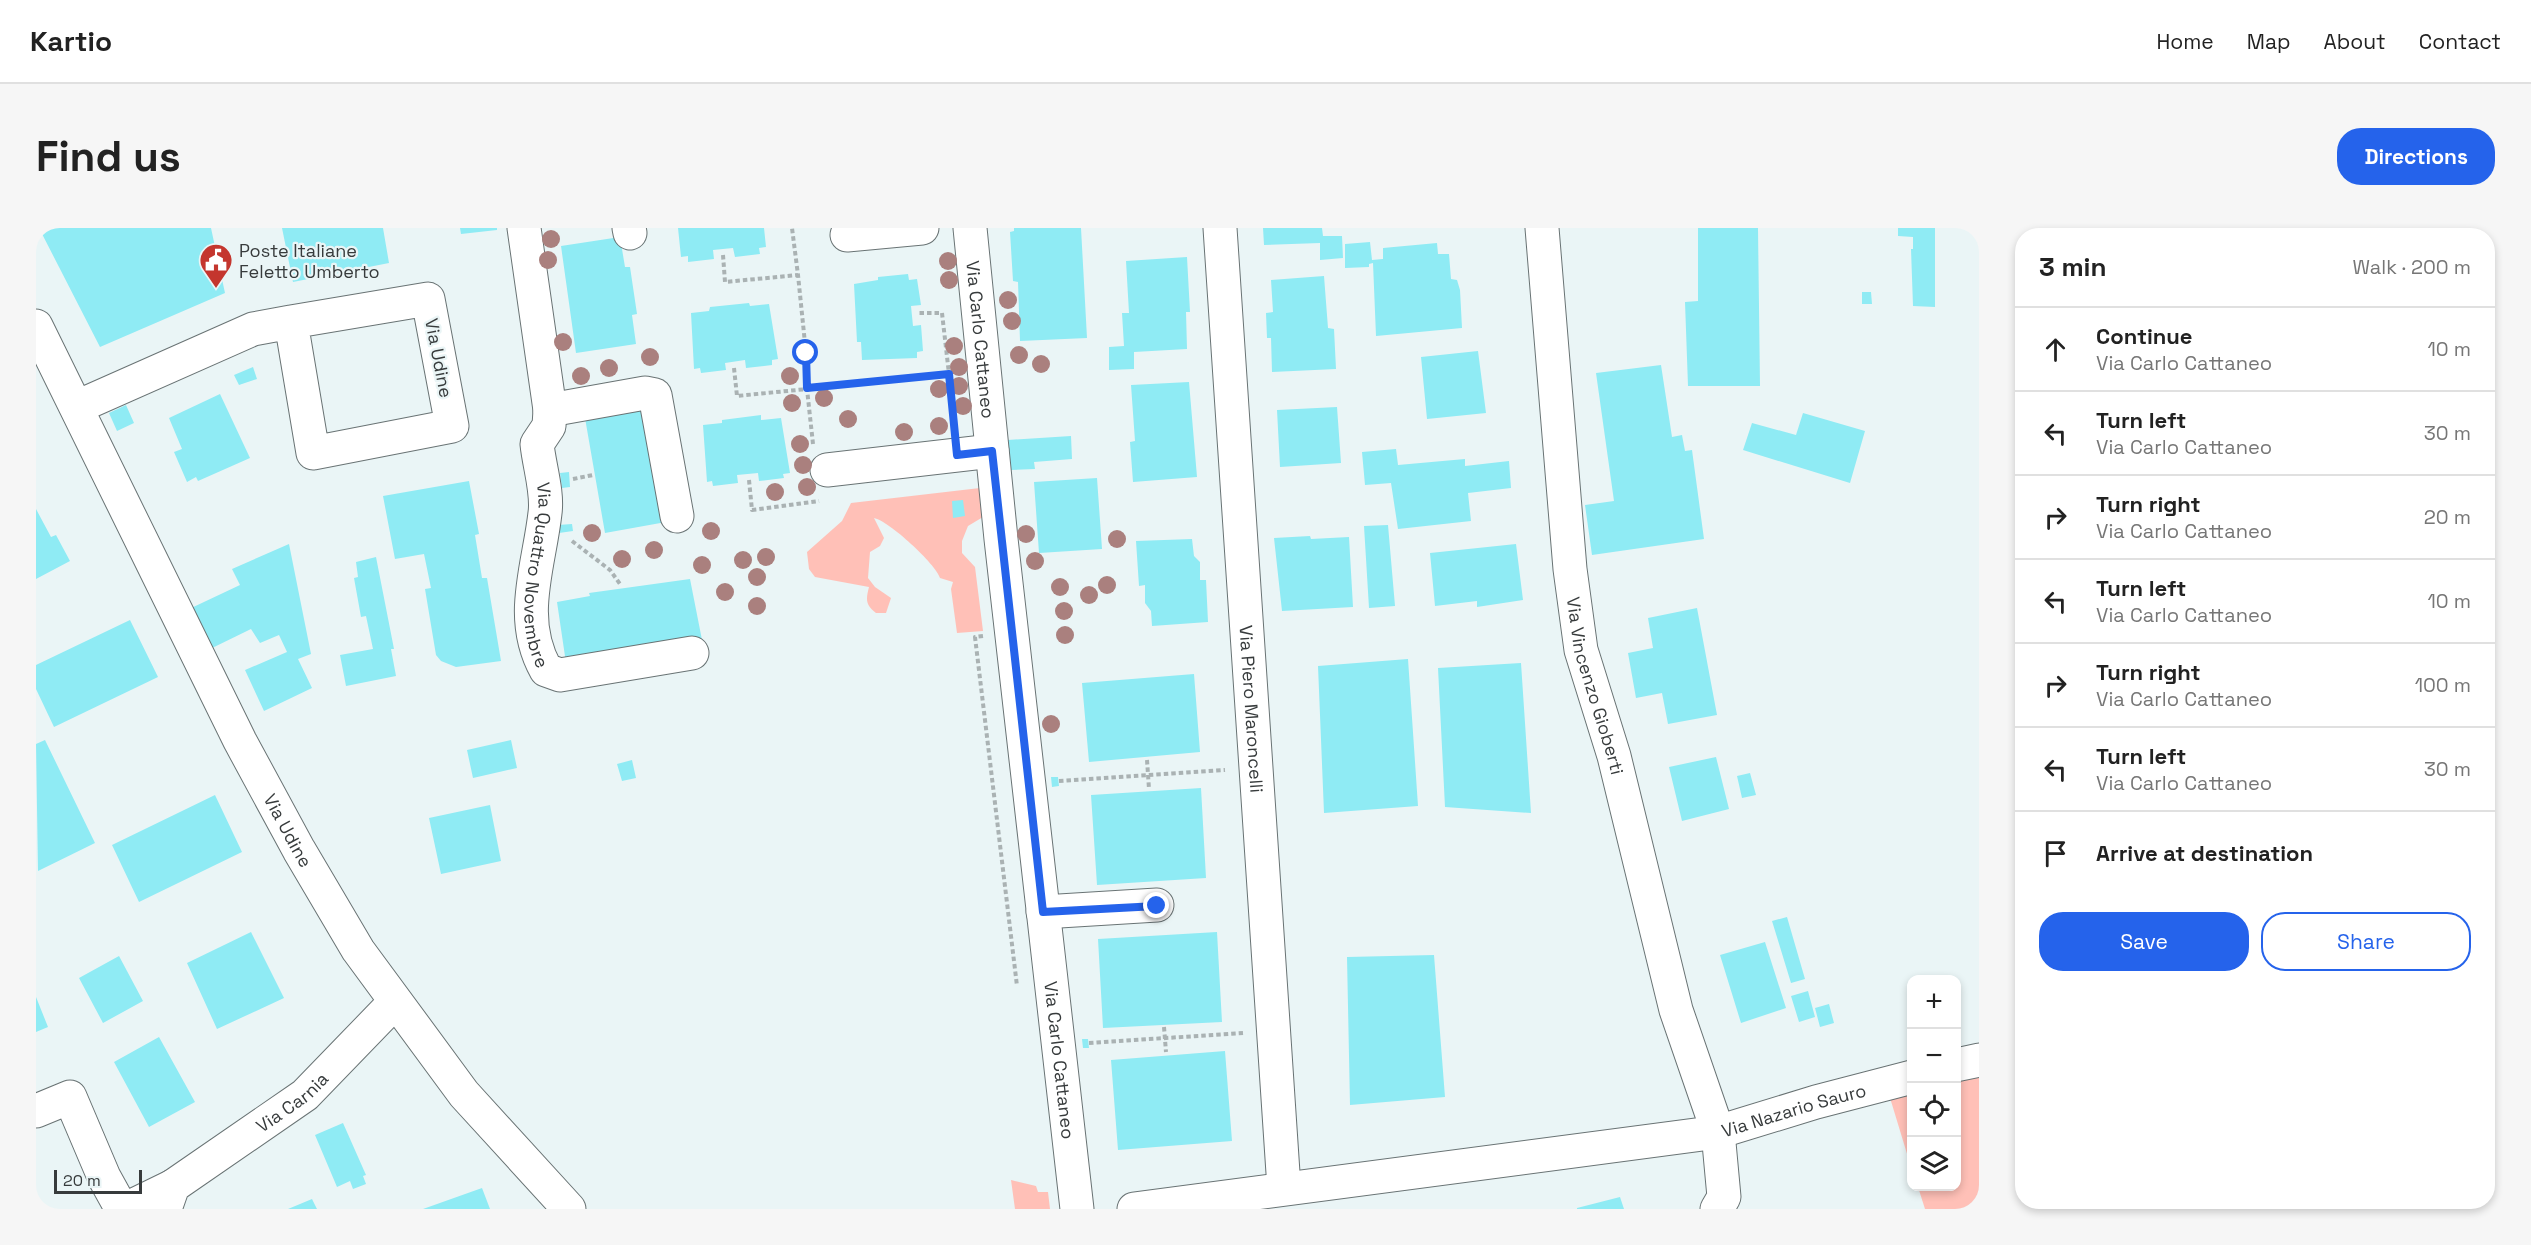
<!DOCTYPE html>
<meta charset="utf-8">
<style>
:root{--surface:#fff;--page:#f6f6f6;--text:#222;--muted:#767676;--line:#e0e0e0;--accent:#2563eb}
body{margin:0;font-family:"Space Grotesk",sans-serif;background:var(--page);color:var(--text)}
.controls{position:absolute;right:18px;bottom:18px;display:grid;overflow:hidden;border-radius:12px;box-shadow:0 3px 9px #0003}
.controls button{width:54px;height:54px;display:grid;place-items:center;padding:0;border:0;border-bottom:2px solid var(--line);background:var(--surface);color:var(--text);font:30px sans-serif}
.scale{position:absolute;left:18px;bottom:15px;width:88px;box-sizing:border-box;padding-left:6px;border:3px solid #373b3c;border-top:0;font-size:16px;line-height:21px;white-space:nowrap;color:#373b3c;-webkit-text-stroke:4px #eaf5f6;paint-order:stroke}
.stop{position:absolute;width:18px;height:18px;margin:-14px;border:4px solid #2563eb;border-radius:50%;background:#fff}
.stop.end{background:#2563eb;border-color:#fff;box-shadow:0 2px 6px #0008}
.list{margin:0;padding:0;list-style:none}
h2{display:flex;justify-content:space-between;align-items:center;height:78px;margin:0;padding:0 24px;font-size:26px}
h2 small{font-size:20px;font-weight:400;color:var(--muted)}
.list li{display:grid;grid-template-columns:39px 1fr auto;gap:18px;align-items:center;box-sizing:border-box;height:84px;padding:0 24px;border-top:2px solid var(--line)}
.list b{display:block;font-size:22px;white-space:nowrap}
.list p{margin:0;font-size:20px;white-space:nowrap;color:var(--muted)}
.list em{font-size:20px;font-style:normal;color:var(--muted)}
.actions{display:flex;gap:12px;padding:18px 24px}
.actions a{flex:1;padding:14px 0;border:2px solid var(--accent);border-radius:24px;text-align:center;font-size:21px;color:var(--accent)}
.actions .main{background:var(--accent);color:#fff}
.icon{flex:none;width:33px;height:33px;fill:none;stroke:currentColor;stroke-width:2;stroke-linecap:round;stroke-linejoin:round}
.map{position:relative;flex:none;width:1943px;height:981px;overflow:hidden;border-radius:24px}
header{display:flex;align-items:center;gap:36px;box-sizing:border-box;height:84px;padding:0 30px;background:var(--surface);border-bottom:2px solid var(--line)}
header strong{font-size:28px}
nav{display:flex;gap:33px;margin-inline-start:auto;font-size:21px}
.intro{display:flex;align-items:center;justify-content:space-between;box-sizing:border-box;height:144px;padding:0 36px}
h1{margin:0;font-size:42px}
.button{padding:15px 27px;border-radius:24px;background:var(--accent);color:#fff;font-size:21px;font-weight:700}
main{display:flex;gap:36px;padding:0 36px}
aside{flex:1;background:var(--surface);border-radius:24px;box-shadow:0 3px 9px #0003}
.map>svg:first-child{display:block}
</style>
<header>
<strong>Kartio</strong>
<nav><a>Home</a><a>Map</a><a>About</a><a>Contact</a></nav>
</header>
<div class="intro"><h1>Find us</h1><a class="button">Directions</a></div>
<main>
<div class="map">
<svg width="1943" height="981" viewBox="0 0 1943 981">
<rect width="100%" height="100%" fill="#eaf5f6"/>
<path fill="#ffc0b7" d="M944,260l3,29 -15,9 -6,15v12l13,14 8,64 -26,2 -6,-44 2,-7 -13,-4c-4,-14 -51,-57 -66,-60l10,20 -4,8 -10,6 -2,26 7,9 16,11 -5,15h-10c-11,-8 -10,-14 -7,-26l-54,-10 -6,-8 -2,-17 35,-31 9,-18z
M1943,823v158h-54l-7,-22 38,-1 1,-129z
M1875,842v97l-27,-89z
M975,952l25,6 2,6h10l2,17h-35z"/>
<path fill="#8febf4" d="M3,0h172l14,65 -125,54z
M246,0h101l6,35 -96,19z
M424,0h37v2l-36,4z
M642,0h86l2,19 -7,1 1,6 -25,3 -2,-9 -20,2 1,9 -26,3v-6l-7,1z
M978,0h67l6,110 -67,3 -2,-59 -5,-1 -3,-49 4,-1z
M1227,0h59l1,8h19l1,22 -23,2v-17l-56,2z
M1662,0h60l2,158h-72l-3,-84 13,-1z
M1862,0h37v79l-22,-1 -2,-57h2v-12l-15,-1z
M584,9l5,30h5l7,47 -5,1 4,29 -60,9 -15,-107z
M1334,14l2,18 11,-1v-11l54,-5 1,11h11l2,25 6,1 3,10 2,38 -86,8 -3,-73 -4,1v3l-24,1v-24z
M1151,29l3,55h-4l1,37 -53,3v17l-25,1v-23l15,-1 -2,-33h7l-3,-52z
M872,46l1,6 8,-1 4,26 -10,1 2,20 8,-1 2,26 -6,1v6l-55,2 -1,-18h-4l-3,-58 24,-4v-3z
M1288,48l4,52 6,1 2,40 -64,3 -1,-34h-4l-1,-25 7,-1 -2,-32z
M1826,64h9l1,12h-10z
M713,75l1,3 19,-2 9,55 -6,1v5l-26,3 -1,-8 -20,3 1,7 -25,3 -1,-5 -6,1 -3,-56 18,-2 1,-4z
M1442,123l8,62 -59,6 -6,-62z
M1625,137l11,72 10,-2 3,16 7,-1 12,89 -112,16 -7,-50 29,-4 -18,-128z
M217,139l4,12 -18,6 -5,-10z
M1153,154l8,95 -64,5 -3,-40 5,-1 -4,-56z
M184,166l30,64 -52,23 -2,-4 -9,5 -13,-30 8,-3 -13,-31z
M90,177l8,18 -17,8 -8,-18z
M610,179l20,115 -61,11 -20,-115z
M1301,179l4,56 -61,4 -3,-57z
M1767,185l62,18 -15,52 -107,-33 9,-27 44,12z
M725,187v5l20,-2 9,55 -7,1 1,4 -25,3 -1,-8 -21,2 1,8 -25,3 -1,-5 -5,1 -4,-57 19,-2v-3z
M1035,208l1,23 -38,3 1,7 -25,1 -2,-30z
M1360,221l2,16 67,-6v7l44,-5 2,27 -43,5 3,28 -73,8 -7,-46 -26,2 -3,-33z
M533,244l1,15 -8,1 -2,-15z
M1061,250l5,71 -63,4 -5,-71z
M433,253l10,53 -4,1 7,43h5l14,83 -45,6 -15,-6 -5,-6 -11,-66 6,-1 -7,-34 -29,5 -12,-63z
M927,272l2,16 -12,2 -1,-17z
M0,281l15,28 5,-2 14,26 -34,18z
M536,296l1,7 -14,2 -1,-8z
M1352,297l7,81 -26,2 -5,-82z
M1274,308l1,3 38,-2 4,70 -71,4 -8,-73z
M1156,311l2,17 6,6v18h6l2,42 -56,4 -1,-15 -6,-8v-18l-6,1 -3,-45z
M253,316l22,110 -13,5 14,29 -48,23 -19,-41 42,-18 -8,-17 -19,8 -9,-14 -45,22 -19,-41 53,-25 -8,-16z
M1480,316l7,56 -46,7v-6l-42,5 -5,-53z
M340,329l18,92h-3l5,27 -50,10 -6,-31 33,-6 -7,-33 -5,1 -7,-39 4,-1 -2,-15z
M654,351l12,61 -136,23 -9,-61 33,-6 -1,-3z
M1661,380l20,107 -49,9 -6,-31 -26,5 -8,-45 25,-5 -5,-30z
M94,392l28,57 -104,50 -18,-38v-24z
M1372,431l10,147 -94,7 -6,-147z
M1485,435l10,150 -86,-6 -7,-139z
M1158,446l6,78 -111,10 -7,-79z
M9,512l50,103 -57,28 -2,-127z
M475,512l6,28 -44,10 -6,-28z
M1680,529l13,52 -47,12 -13,-54z
M596,532l4,18 -14,3 -5,-17z
M1714,545l6,22 -14,3 -5,-22z
M1015,549h7l1,9 -7,1z
M1165,560l5,90 -109,7 -6,-90z
M179,567l27,57 -103,50 -27,-57z
M454,577l11,56 -60,13 -12,-56z
M1751,689l18,62 -14,4 -19,-62z
M215,704l33,66 -67,31 -30,-66z
M1181,704l5,90 -119,6 -5,-89z
M1729,714l21,66 -45,15 -21,-68z
M1398,727l11,142 -95,8 -3,-148z
M83,728l24,45 -40,22 -24,-45z
M1772,763l7,26 -16,5 -8,-26z
M0,769l12,30 -12,5z
M1793,776l5,19 -14,4 -5,-19z
M123,809l36,65 -46,25 -35,-65z
M1046,811h6l1,9h-6z
M1189,823l7,90 -114,9 -7,-90z
M307,895l23,52 -3,1 3,8 -13,5 -3,-8 -13,6 -22,-52z
M446,960l8,21h-67z
M1584,969l4,12h-47v-1z
M276,971l5,10h-29z"/>
<g fill="none" stroke-linecap="round" stroke-linejoin="round">
<defs>
<g id="minor">
<path id="s1" d="M488,0l26,182 -1,16 -12,18c2,21 11,48 8,69 -6,54 -28,105 1,157l14,5 132,-22"/>
<path d="M593,0l1,5"/>
<path id="s2" d="M934,0l31,311 76,670"/>
<path id="s3" d="M1184,0l64,960"/>
<path id="s4" d="M1506,0l28,341 11,81 33,106 62,254 42,122 6,65 -7,12"/>
<path d="M811,7l75,-7"/>
<path id="s5" d="M0,98l204,415 59,109 59,100 106,144 105,115"/>
<path d="M41,179l176,-78 38,-7 22,131 139,-27 -24,-127 -137,23"/>
<path d="M514,182l95,-17 10,2 22,121"/>
<path d="M791,242l165,-19"/>
<path d="M1007,684l114,-7"/>
<path d="M1920,837l23,-5"/>
<path d="M0,883l34,-14 34,80 16,29 14,-1 39,-19"/>
<path id="s6" d="M129,981l8,-23 132,-91 90,-93"/>
<path id="s7" d="M1098,981l584,-77 98,-30 96,-25"/>
</g>
</defs>
<use href="#minor" stroke="#697374" stroke-width="35"/>
<path stroke="#aab2b3" stroke-width="4" stroke-dasharray="4.5 3" stroke-linecap="butt" d="M687,27l2,27 73,-7 -6,-47
M698,140l3,28 70,-7 -1,-36 -8,-78
M913,146l5,50
M777,216l-6,-55 142,-15 -7,-61h-24
M537,251l20,-4
M713,252l3,30 67,-9
M536,313l38,29 10,14
M947,408l-8,1 42,349
M1111,532l2,29
M1023,553l166,-11
M1128,799l2,25
M1053,815l154,-10"/>
<use href="#minor" stroke="#fff" stroke-width="33"/>
</g>
<g fill="#aa807e">
<circle cx="515" cy="11" r="9"/>
<circle cx="512" cy="32" r="9"/>
<circle cx="912" cy="33" r="9"/>
<circle cx="913" cy="52" r="9"/>
<circle cx="972" cy="72" r="9"/>
<circle cx="976" cy="93" r="9"/>
<circle cx="527" cy="114" r="9"/>
<circle cx="918" cy="118" r="9"/>
<circle cx="983" cy="127" r="9"/>
<circle cx="614" cy="129" r="9"/>
<circle cx="1005" cy="136" r="9"/>
<circle cx="923" cy="139" r="9"/>
<circle cx="573" cy="140" r="9"/>
<circle cx="545" cy="148" r="9"/>
<circle cx="754" cy="148" r="9"/>
<circle cx="923" cy="158" r="9"/>
<circle cx="903" cy="161" r="9"/>
<circle cx="788" cy="170" r="9"/>
<circle cx="756" cy="175" r="9"/>
<circle cx="927" cy="178" r="9"/>
<circle cx="812" cy="191" r="9"/>
<circle cx="903" cy="198" r="9"/>
<circle cx="868" cy="204" r="9"/>
<circle cx="764" cy="216" r="9"/>
<circle cx="767" cy="237" r="9"/>
<circle cx="771" cy="259" r="9"/>
<circle cx="739" cy="264" r="9"/>
<circle cx="675" cy="303" r="9"/>
<circle cx="556" cy="305" r="9"/>
<circle cx="990" cy="306" r="9"/>
<circle cx="1081" cy="311" r="9"/>
<circle cx="618" cy="322" r="9"/>
<circle cx="730" cy="329" r="9"/>
<circle cx="586" cy="331" r="9"/>
<circle cx="707" cy="332" r="9"/>
<circle cx="999" cy="333" r="9"/>
<circle cx="666" cy="337" r="9"/>
<circle cx="721" cy="349" r="9"/>
<circle cx="1071" cy="357" r="9"/>
<circle cx="1024" cy="359" r="9"/>
<circle cx="689" cy="364" r="9"/>
<circle cx="1053" cy="367" r="9"/>
<circle cx="721" cy="378" r="9"/>
<circle cx="1028" cy="383" r="9"/>
<circle cx="1029" cy="407" r="9"/>
<circle cx="1015" cy="496" r="9"/>
</g>
<g fill="none" stroke-linecap="round" stroke-linejoin="round">
<path stroke="#2563eb" stroke-width="8" d="M770,125l1,35 142,-14 8,81 35,-4 51,461 114,-6"/>
</g>
<defs>
<symbol id="civic-pin" viewBox="-11 -11 22 30"><path d="M0 17L-7.5 6A9.5 9.5 0 1 1 7.5 6Z" fill="#c4362e" stroke="#eaf5f6"/><path d="M-.6-6.5H3V-4.5H.6V-3L4-1V1h2V6H-6V1h2V-1L-.6-3ZM-1.2 2.5V6h2.4V2.5Z" fill="#fff"/></symbol>
</defs>
<g fill-rule="evenodd">
<use href="#civic-pin" x="161" y="13" width="38" height="52"/>
</g>
<g text-anchor="middle" dominant-baseline="central" stroke-width="4.5" stroke-linejoin="round" paint-order="stroke">
<g font-size="18" fill="#373b3c" stroke="#eaf5f6" text-anchor="start">
<text x="203" y="22">Poste Italiane<tspan x="203" dy="21">Feletto Umberto</tspan></text>
</g>
<g font-size="18" fill="#373b3c" stroke="#eaf5f6">
<text stroke="none"><textPath href="#s2" startOffset="112">Via Carlo Cattaneo</textPath></text>
<text transform="translate(403 130) rotate(79)">Via Udine</text>
<text stroke="none"><textPath href="#s1" startOffset="354">Via Quattro Novembre</textPath></text>
<text stroke="none"><textPath href="#s4" startOffset="462">Via Vincenzo Gioberti</textPath></text>
<text stroke="none"><textPath href="#s3" startOffset="482">Via Piero Maroncelli</textPath></text>
<text stroke="none"><textPath href="#s5" startOffset="564">Via Udine</textPath></text>
<text stroke="none"><textPath href="#s2" startOffset="837">Via Carlo Cattaneo</textPath></text>
<text stroke="none"><textPath href="#s6" startOffset="170">Via Carnia</textPath></text>
<text stroke="none"><textPath href="#s7" startOffset="668">Via Nazario Sauro</textPath></text>
</g>
</g>
</svg>
<div class="controls">
<button>+</button>
<button>−</button>
<button><svg class="icon" aria-label="locate" viewBox="0 0 24 24"><circle cx="12" cy="12" r="6"/><path d="M12 2v4M12 18v4M2 12h4M18 12h4"/></svg></button>
<button><svg class="icon" aria-label="layers" viewBox="0 0 24 24"><path d="M12 4l9 5-9 5-9-5zM3 14l9 5 9-5"/></svg></button>
</div>
<div class="scale">20 m</div>
<div class="stop" style="left:770px;top:125px"></div>
<div class="stop end" style="left:1121px;top:678px"></div>
</div>
<aside>
<h2>3 min<small>Walk · 200 m</small></h2>
<ul class="list">
<li><svg class="icon" aria-label="ahead" viewBox="0 0 24 24"><path d="M12 20V5M6 11l6-6 6 6"/></svg><div><b>Continue</b><p>Via Carlo Cattaneo</p></div><em>10 m</em></li>
<li><svg class="icon" aria-label="left" viewBox="0 0 24 24"><path d="M17 20v-9H6M10 6l-5 5 5 5"/></svg><div><b>Turn left</b><p>Via Carlo Cattaneo</p></div><em>30 m</em></li>
<li><svg class="icon" aria-label="right" viewBox="0 0 24 24"><path d="M7 20v-9h11M14 6l5 5-5 5"/></svg><div><b>Turn right</b><p>Via Carlo Cattaneo</p></div><em>20 m</em></li>
<li><svg class="icon" aria-label="left" viewBox="0 0 24 24"><path d="M17 20v-9H6M10 6l-5 5 5 5"/></svg><div><b>Turn left</b><p>Via Carlo Cattaneo</p></div><em>10 m</em></li>
<li><svg class="icon" aria-label="right" viewBox="0 0 24 24"><path d="M7 20v-9h11M14 6l5 5-5 5"/></svg><div><b>Turn right</b><p>Via Carlo Cattaneo</p></div><em>100 m</em></li>
<li><svg class="icon" aria-label="left" viewBox="0 0 24 24"><path d="M17 20v-9H6M10 6l-5 5 5 5"/></svg><div><b>Turn left</b><p>Via Carlo Cattaneo</p></div><em>30 m</em></li>
<li><svg class="icon" aria-label="arrive" viewBox="0 0 24 24"><path d="M6 21V4h12l-3 4 3 4H6"/></svg><div><b>Arrive at destination</b></div></li>
</ul>
<div class="actions"><a class="main">Save</a><a>Share</a></div>
</aside>
</main>
